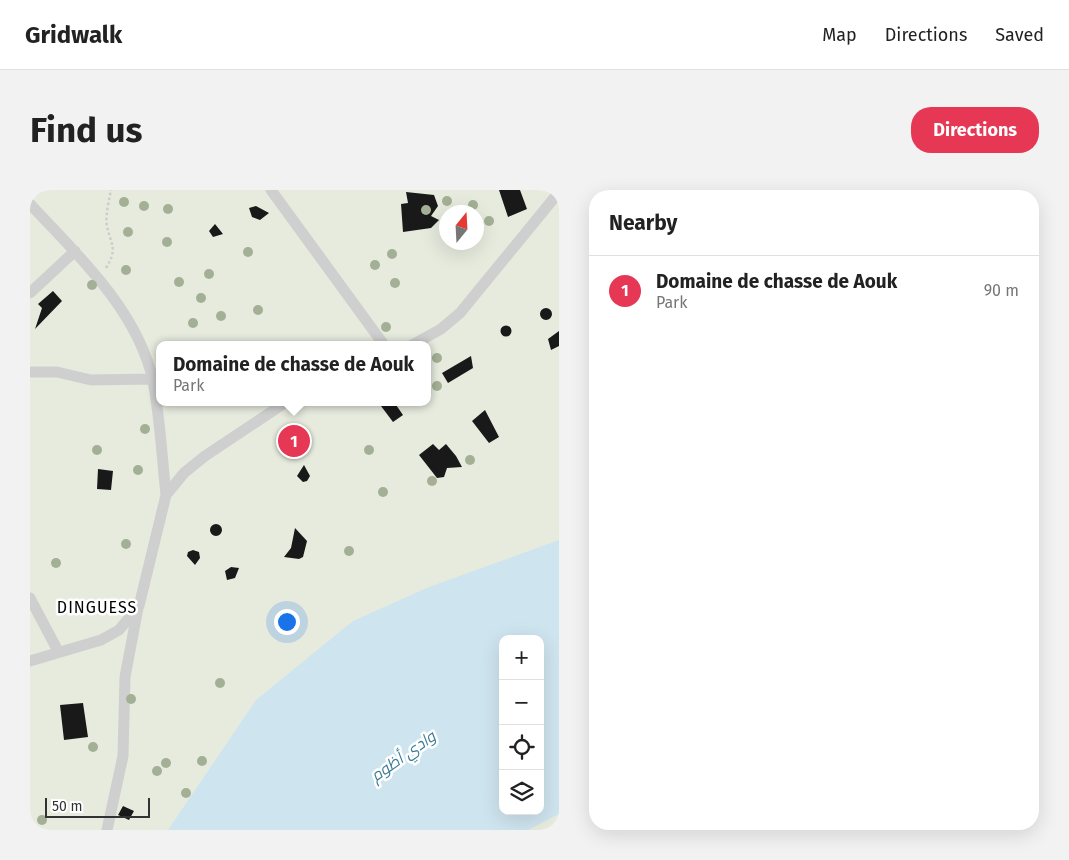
<!DOCTYPE html>
<meta charset="utf-8">
<style>
:root{--surface:#fff;--page:#f2f2f2;--text:#222;--muted:#767676;--line:#e0e0e0;--accent:#e63755}
body{margin:0;font-family:"Fira Sans",Cairo,sans-serif;background:var(--page);color:var(--text)}
.controls{position:absolute;right:15px;bottom:15px;display:grid;overflow:hidden;border-radius:10px;box-shadow:0 5px 20px #0002}
.controls button{width:45px;height:45px;display:grid;place-items:center;padding:0;border:0;border-bottom:1px solid var(--line);background:var(--surface);color:var(--text);font:25px sans-serif}
.compass{position:absolute;left:409px;top:15px;width:45px;height:45px;border-radius:50%;background:var(--surface);box-shadow:0 5px 20px #0002;rotate:18deg}
.scale{position:absolute;left:15px;bottom:12px;width:105px;box-sizing:border-box;padding-left:5px;border:2px solid #323232;border-top:0;font-size:14px;line-height:18px;white-space:nowrap;color:#323232;-webkit-text-stroke:4px #fff;paint-order:stroke}
.you{position:absolute;left:256px;top:431px;width:18px;height:18px;margin:-12px;border:4px solid #fff;border-radius:50%;background:#1a73e8;box-shadow:0 0 0 8px #1a73e833}
.badge{display:grid;place-items:center;width:32px;height:32px;border-radius:50%;background:var(--accent);color:#fff;font-size:16px;font-weight:700}
.pin{position:absolute;translate:-50% -50%;border:2px solid #fff;box-shadow:0 1px 5px #0006}
.popup{position:absolute;left:126px;top:151px;width:275px;height:65px;box-sizing:border-box;display:grid;place-content:center;border-radius:10px;background:var(--surface);filter:drop-shadow(0 1px 4px #0005);font-size:16px;white-space:nowrap;color:var(--muted)}
.popup b{font-size:19px;color:var(--text)}
.popup::after{content:'';position:absolute;left:50%;top:100%;margin-left:-10px;border:10px solid transparent;border-top-color:var(--surface)}
.list{margin:0;padding:0;list-style:none}
h2{display:flex;justify-content:space-between;align-items:center;height:65px;margin:0;padding:0 20px;font-size:21px}
h2 small{font-size:16px;font-weight:400;color:var(--muted)}
.list li{display:grid;grid-template-columns:32px 1fr auto;gap:15px;align-items:center;box-sizing:border-box;height:70px;padding:0 20px;border-top:1px solid var(--line)}
.list b{display:block;font-size:19px;white-space:nowrap}
.list p{margin:0;font-size:16px;white-space:nowrap;color:var(--muted)}
.list em{font-size:16px;font-style:normal;color:var(--muted)}
.icon{flex:none;width:28px;height:28px;fill:none;stroke:currentColor;stroke-width:2;stroke-linecap:round;stroke-linejoin:round}
.map{position:relative;flex:none;width:529px;height:640px;overflow:hidden;border-radius:20px}
header{display:flex;align-items:center;gap:30px;box-sizing:border-box;height:70px;padding:0 25px;background:var(--surface);border-bottom:1px solid var(--line)}
header strong{font-size:24px}
nav{display:flex;gap:28px;margin-inline-start:auto;font-size:18px}
.intro{display:flex;align-items:center;justify-content:space-between;box-sizing:border-box;height:120px;padding:0 30px}
h1{margin:0;font-size:35px}
.button{padding:12px 22px;border-radius:20px;background:var(--accent);color:#fff;font-size:18px;font-weight:700}
main{display:flex;gap:30px;padding:0 30px}
aside{flex:1;background:var(--surface);border-radius:20px;box-shadow:0 5px 20px #0002}
.map>svg:first-child{display:block}
</style>
<header>
<strong>Gridwalk</strong>
<nav><a>Map</a><a>Directions</a><a>Saved</a></nav>
</header>
<div class="intro"><h1>Find us</h1><a class="button">Directions</a></div>
<main>
<div class="map">
<svg width="529" height="640" viewBox="0 0 529 640">
<rect width="100%" height="100%" fill="#fff"/>
<path fill="#e6ebde" fill-rule="evenodd" d="M0,0h529v640h-529zM417,22h30v30h-30zM130,155h268v57h-268zM473,449h37v172h-37z"/>
<path fill="#cee4ee" fill-rule="evenodd" d="M529,350v274l-31,16h-360l88,-130 97,-79 76,-34zM473,449h37v172h-37z"/>
<path fill="#191919" d="M469,0h21l7,19 -19,8z
M376,2l28,3 4,11 -7,10 8,4 -8,8 -28,4 -2,-28 7,-1z
M226,16l13,7 -9,7 -8,-3 -3,-9z
M185,34l8,10 -10,3 -4,-6z
M23,101l9,10 -27,28 7,-21 -4,-4z
M510 124a6 6 0 1 1 12 0a6 6 0 1 1-12 0Z
M470.5 141a5.5 5.5 0 1 1 11 0a5.5 5.5 0 1 1-11 0Z
M529,141v15l-8,4 -3,-11z
M441,166l2,12 -25,15 -6,-10z
M348,212h16l9,13 -10,7z
M455,220l14,27 -10,6 -17,-22z
M403,254l6,6 7,-6 10,12 6,11 -15,1 -3,9 -7,1 -18,-23z
M274,275l6,11 -3,5 -4,1 -6,-6z
M68,279l15,2 -2,19 -14,-1z
M180 340a6 6 0 1 1 12 0a6 6 0 1 1-12 0Z
M265,338l12,13 -4,16 -4,2 -15,-2 7,-9z
M163,360l6,2 1,6 -5,7 -8,-9 1,-4z
M201,377l8,1 -4,10 -8,2 -2,-9z
M53,513l5,34 -24,3 -4,-35z
M93,616l11,5 -5,9 -11,-5z"/>
<g fill="none" stroke-linecap="round" stroke-linejoin="round">
<path stroke="#ccc" stroke-width="2.5" stroke-dasharray="2.5 2.5" stroke-linecap="butt" d="M76,78c12,-19 5,-23 1,-42 -2,-11 2,-25 4,-36"/>
<path stroke="#cfcfcf" stroke-width="11" d="M241,0l113,155
M0,14c47,50 108,107 123,177 7,37 9,76 13,114
M0,103l45,-42
M382,155l29,-16 19,-16 99,-121
M0,182h27l34,8 61,-1
M0,408l28,53
M0,471l71,-21 18,-10 20,-24 27,-111 18,-22 21,-17 81,-54
M77,640l16,-74 2,-79 13,-69"/>
</g>
<g fill="#a4b095">
<circle cx="417" cy="11" r="5"/>
<circle cx="94" cy="12" r="5"/>
<circle cx="443" cy="15" r="5"/>
<circle cx="114" cy="16" r="5"/>
<circle cx="138" cy="19" r="5"/>
<circle cx="396" cy="20" r="5"/>
<circle cx="459" cy="31" r="5"/>
<circle cx="98" cy="42" r="5"/>
<circle cx="137" cy="52" r="5"/>
<circle cx="218" cy="62" r="5"/>
<circle cx="362" cy="64" r="5"/>
<circle cx="345" cy="75" r="5"/>
<circle cx="96" cy="80" r="5"/>
<circle cx="179" cy="84" r="5"/>
<circle cx="149" cy="92" r="5"/>
<circle cx="365" cy="93" r="5"/>
<circle cx="62" cy="95" r="5"/>
<circle cx="171" cy="108" r="5"/>
<circle cx="228" cy="120" r="5"/>
<circle cx="191" cy="126" r="5"/>
<circle cx="163" cy="133" r="5"/>
<circle cx="356" cy="137" r="5"/>
<circle cx="407" cy="168" r="5"/>
<circle cx="407" cy="196" r="5"/>
<circle cx="115" cy="239" r="5"/>
<circle cx="67" cy="260" r="5"/>
<circle cx="339" cy="260" r="5"/>
<circle cx="440" cy="270" r="5"/>
<circle cx="108" cy="280" r="5"/>
<circle cx="402" cy="291" r="5"/>
<circle cx="353" cy="302" r="5"/>
<circle cx="96" cy="354" r="5"/>
<circle cx="319" cy="361" r="5"/>
<circle cx="26" cy="373" r="5"/>
<circle cx="190" cy="493" r="5"/>
<circle cx="101" cy="509" r="5"/>
<circle cx="63" cy="557" r="5"/>
<circle cx="172" cy="571" r="5"/>
<circle cx="136" cy="573" r="5"/>
<circle cx="127" cy="581" r="5"/>
<circle cx="156" cy="603" r="5"/>
<circle cx="12" cy="630" r="5"/>
</g>
<g text-anchor="middle" dominant-baseline="central" stroke-width="5" stroke-linejoin="round" paint-order="stroke">
<g font-size="16" letter-spacing="1" fill="#000" stroke="#fff">
<text x="67" y="417">DINGUESS</text>
</g>
<g font-size="16" font-style="italic" fill="#3e7c96" stroke="#fff">
<text transform="translate(373 566) rotate(-35)">وادي أظوم</text>
</g>
</g>
</svg>
<div class="controls">
<button>+</button>
<button>−</button>
<button><svg class="icon" aria-label="locate" viewBox="0 0 24 24"><circle cx="12" cy="12" r="6"/><path d="M12 2v4M12 18v4M2 12h4M18 12h4"/></svg></button>
<button><svg class="icon" aria-label="layers" viewBox="0 0 24 24"><path d="M12 4l9 5-9 5-9-5zM3 14l9 5 9-5"/></svg></button>
</div>
<svg class="compass" viewBox="-18 -18 36 36"><path d="M0-13l5 13h-10z" fill="#e53935"/><path d="M0 13l5-13h-10z" fill="#767676"/></svg>
<div class="scale">50 m</div>
<div class="you"></div>
<div class="pin badge" style="left:264px;top:251px">1</div>
<div class="popup"><b>Domaine de chasse de Aouk</b>Park</div>
</div>
<aside>
<h2>Nearby<small></small></h2>
<ul class="list">
<li><span class="badge">1</span><div><b>Domaine de chasse de Aouk</b><p>Park</p></div><em>90 m</em></li>
</ul>
</aside>
</main>
